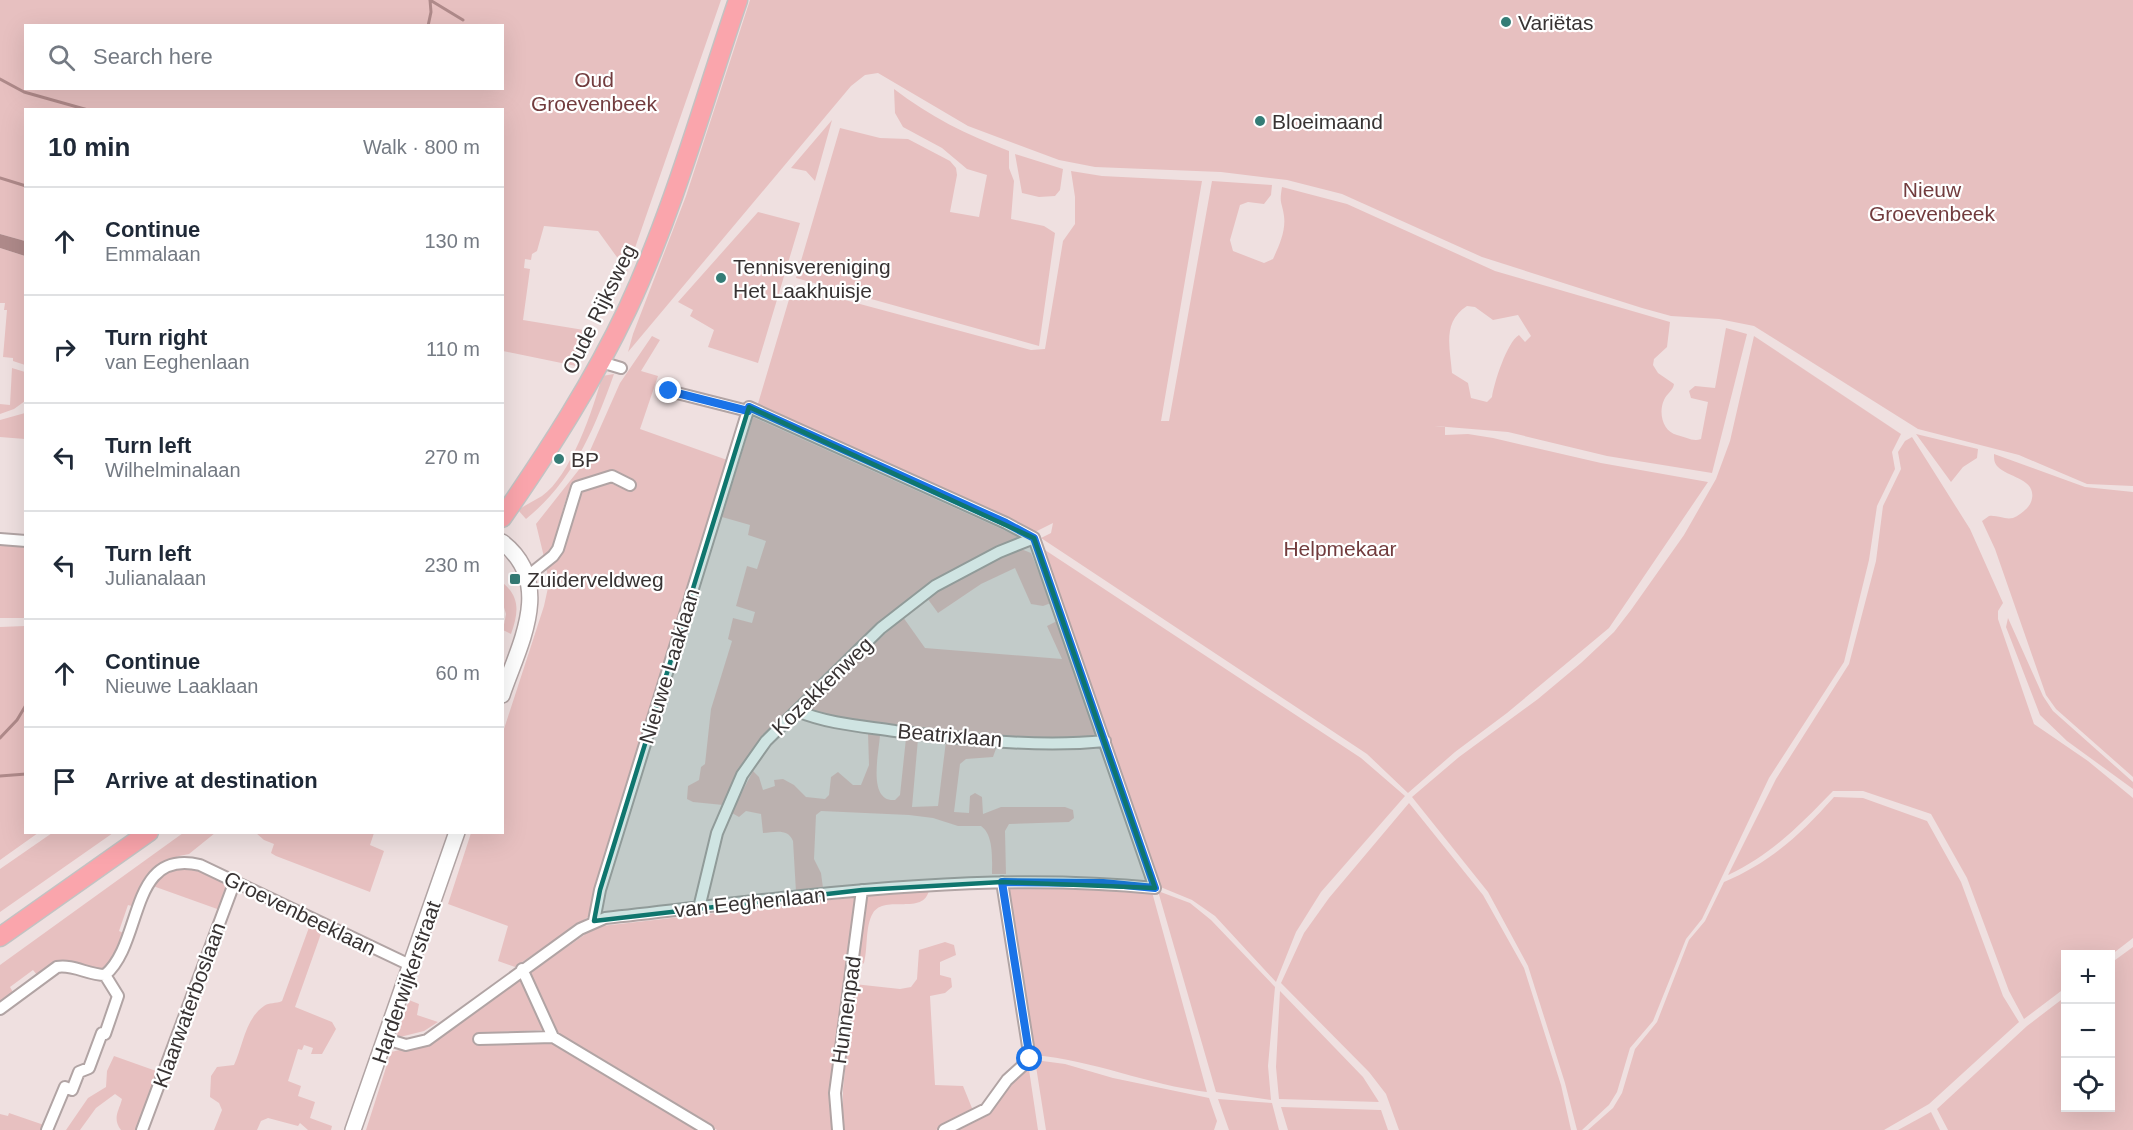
<!DOCTYPE html>
<meta charset="utf-8">
<style>
:root{--surface:#fff;--page:#f2f2f3;--text:#1f2937;--muted:#747a83;--line:#e0e1e3}
body{margin:0;font-family:Helvetica,sans-serif;background:var(--page);color:var(--text)}
.controls{position:absolute;right:18px;bottom:18px;display:grid;overflow:hidden;border-radius:0px;box-shadow:0 6px 24px #0002}
.controls button{width:54px;height:54px;display:grid;place-items:center;padding:0;border:0;border-bottom:2px solid var(--line);background:var(--surface);color:var(--text);font:30px sans-serif}
.stop{position:absolute;width:18px;height:18px;margin:-14px;border:4px solid #1a73e8;border-radius:50%;background:#fff}
.stop.end{background:#1a73e8;border-color:#fff;box-shadow:0 2px 6px #0008}
.list{margin:0;padding:0;list-style:none}
h2{display:flex;justify-content:space-between;align-items:center;height:78px;margin:0;padding:0 24px;font-size:26px}
h2 small{font-size:20px;font-weight:400;color:var(--muted)}
.list li{display:grid;grid-template-columns:39px 1fr auto;gap:18px;align-items:center;box-sizing:border-box;height:108px;padding:0 24px;border-top:2px solid var(--line)}
.list b{display:block;font-size:22px;white-space:nowrap}
.list p{margin:0;font-size:20px;white-space:nowrap;color:var(--muted)}
.list em{font-size:20px;font-style:normal;color:var(--muted)}
.icon{flex:none;width:33px;height:33px;fill:none;stroke:currentColor;stroke-width:2;stroke-linecap:round;stroke-linejoin:round}
.map{position:relative;flex:none;width:2133px;height:1130px;overflow:hidden}
.search{position:absolute;background:var(--surface);box-shadow:0 6px 24px #0002;left:24px;top:24px;width:480px;height:66px;display:flex;align-items:center;gap:15px;box-sizing:border-box;padding:0 21px;border-radius:0px;color:var(--muted);font-size:22px}
.panel{position:absolute;background:var(--surface);box-shadow:0 6px 24px #0002;left:24px;top:108px;width:480px;height:726px;border-radius:0px}
.map>svg:first-child{display:block}
</style>
<div class="map">
<svg width="2133" height="1130" viewBox="0 0 2133 1130">
<rect width="100%" height="100%" fill="#efe0e0"/>
<path fill="#e7c0c0" fill-rule="evenodd" d="M0,0h721l-94,271 -29,-40 -54,-5 -7,25 -5,3 -1,6 -6,-1 -1,9 6,1 -7,51 73,12 -20,34 -73,-15 -1,-241h-476l-1,131 -25,-7zM26,26h476v62h-476z
M750,0h1383v486l-46,-2 -68,-29 -101,-26 -164,-103 -35,-7 -48,-3 -29,-8 -160,-51 -140,-63 -55,-14 -66,-8 -126,-5 -36,-7 -91,-34 -90,-53 -13,2 -14,11 -223,266 5,-18 53,-138z
M894,89c35,27 73,46 115,62v17l5,13 -3,38 33,7 11,7 -16,113 -243,-68 44,-150 40,10 28,1 42,22 6,7 1,7 -7,37 29,5 8,-42 -20,-6 -25,-21 -39,-21 -8,-14z
M832,120l-17,61 -9,-10 -15,-3z
M1015,154l48,15 -3,21 -5,6 -16,1 -17,-4z
M1071,171l31,5 100,5 -41,240h8l43,-240 60,4 -1,10 -7,9 -16,-2 -8,3 -10,35 3,11 31,12 9,-4c6,-13 13,-28 11,-43 -2,-15 -5,-11 -2,-29l65,17 148,67 175,51 -3,25 -13,12 -1,6 5,8 16,11c-1,7 -7,9 -10,16 -6,13 -1,32 13,35 9,2 16,7 24,4l7,-37 -17,-4 -2,-7 6,-5 20,2 11,-60 21,6 -35,139 -105,-17 -99,-24 -73,-6 10,1v8l23,-1 25,4 108,25 107,19 -99,146 -102,85 -52,39 -47,41 -41,-39 -326,-216 10,-5 2,-10 -18,9 -278,-125 36,-121 238,64 14,-1 18,-108 12,-17v-27zM1467,306l8,1 18,13 25,-5 13,21 -6,6 -6,-7c-12,7 -25,48 -27,62l-5,5 -16,-4 -3,-15 -16,-10c-2,-26 -10,-51 15,-67z
M758,212l42,11 -42,140 -50,-16 6,-17 -24,-14 3,-6 -15,-8z
M0,248l25,8v109l-12,-4v-3l-10,-1 4,-47h-3l1,-7h-5z
M652,336l8,4 -19,31 17,5 -18,53 90,32 -142,456 -73,50 -17,-6 10,-35 -60,-22 23,-71 31,-1 1,-100 41,-126 5,-23 -3,-16 32,-76 30,-9 21,9 3,-7 -20,-9 -40,12c-14,21 -9,51 -28,70l-8,-33 49,-62 35,-79z
M1754,336l147,98 -9,18 3,17 -18,37 -8,54 -25,102 -75,116 -67,141 -16,20 -33,82 -23,27 -13,44 -8,13 -27,25h-5l-12,-47 -37,-117 -40,-74 -76,-95 47,-40 79,-58 43,-36 33,-31 17,-22 53,-75 32,-56 14,-38z
M12,368l13,4v29l-11,8 -14,5v-10l10,1z
M614,374c-20,56 -41,107 -88,145l-8,-9c7,-5 16,-9 24,-14 28,-19 52,-88 60,-120z
M25,413v26l-25,-2v-17z
M753,417l264,119v3l-78,40 -82,64 -93,94 -28,36 -13,32 -30,-3 -6,-3 1,-13 11,-6 2,-13 4,-3 6,-55 21,-68 -4,-2 5,-21 19,5 3,-11 -19,-6 11,-40 10,3 9,-28 -18,-6 2,-10 -28,-8z
M1916,434l62,15 -1,9 -14,9 -12,15z
M1912,437l58,92 33,74 -5,8v8l36,105 54,37 45,37v140l-22,17 -45,-1 -1,34 -41,31 -15,-28 -42,-113 -36,-64 -68,-23h-30c-33,34 -62,64 -105,84l48,-96 73,-115 27,-103 7,-55 18,-37 -3,-17 7,-11z
M1994,454l91,33 48,5v285l-77,-68 -10,-14 -51,-146 -13,-28 7,-5c9,-1 16,4 24,2 7,-3 15,-9 18,-16 8,-23 -22,-24 -33,-35 -4,-4 -4,-8 -4,-13z
M0,543l25,1v74h-25z
M1042,548l319,210 44,38 -84,96 -25,40 -20,50 -61,-66 -23,-16 -34,-14z
M1021,549l10,4 20,50 -8,3 -12,-2 -16,-36 -34,16 -43,29 -11,-15 62,-36z
M503,583c18,15 15,31 8,51l-8,-4 3,-16 -3,-10z
M903,617l22,31 137,11 -15,-33 10,-5 41,115c-16,3 -34,1 -51,1 -74,0 -172,-5 -242,-28z
M2008,618l35,78 10,15 80,71v7l-66,-48 -27,-26 -34,-88z
M25,626l1,206 12,1 -38,27v-233z
M868,733l12,2c-1,18 -13,67 15,65l5,-5 6,-57 12,1 -6,68 26,-1 8,-65 51,5 -4,11 -27,2 -6,5 -6,48 15,1 1,-17 5,-3 7,4 1,17 18,-7h64l8,3 1,8 -5,4 -60,2 -4,7 1,43h-14c0,-14 2,-39 -11,-48h-23l-25,-8 -24,-3 -88,-4 -5,4 -2,44 7,14 2,15 -27,4 -3,-51c-5,-13 -18,-9 -30,-8l-2,-19 -15,-3 -7,6 -7,-4 1,-4 20,-38 6,6 4,13 12,-4 -1,-6 9,-1 11,6 12,12 19,2 4,-4 2,-18 7,-5 15,13h8l8,-20z
M1834,797l29,1 64,23 34,61 42,114 16,26 -90,82 -45,26h-296l25,-22 9,-15 13,-44 22,-27 32,-82 16,-19 19,-39c46,-19 77,-48 110,-85z
M1409,803l74,92 41,73 37,117 10,45h-172l-13,-36 -17,-22 -88,-89 23,-50 25,-35z
M52,833h61l-113,79v-43z
M183,833h32l-26,21 -10,2 -20,10 -24,41 -7,-2 -9,26 7,3 -11,26 -15,10 -34,-7 -28,13 -5,-6 -23,17 4,7 -14,10v-39z
M256,833h118l-4,12 14,6 -14,41 -94,-36 -5,-3 3,-9 -10,-4z
M185,865l43,16 -8,29 -67,-24 13,-16z
M1005,885l147,7 55,200c-59,-7 -114,-32 -173,-37z
M929,890c-5,26 -44,4 -56,23 -8,13 -5,35 -9,50l-8,6 11,-73z
M1158,891l32,12 21,17 64,67 -7,79 3,34 -55,-8z
M857,897l-26,186 1,47h-115l-159,-96 -28,-61 57,-40 15,-7z
M311,922l12,6 -28,79 37,15 4,7 -14,25h-11l2,-6 -9,-3 -2,5 -4,-1 -10,32 13,5 -3,10 17,6 -5,16 22,8 -1,4h-23l-8,-7 -2,3 -30,-8 -7,3 -4,9h-43l8,-20 -3,-7 -9,-6 1,-21 6,-9 17,-2c9,-19 11,-46 30,-59 5,-4 12,-2 18,-5z
M945,942l9,3 2,10 -16,7v13l11,3 1,9 -7,6 -15,3 5,89 28,1 11,27 -38,17h-93v-41l11,-105 46,5 11,-2 6,-8 2,-29z
M2133,947v183h-185l-11,-21 90,-83 38,-29 1,111h44l1,-145z
M521,979l23,51 -65,3v11l71,-2 147,88h-331l25,-78 34,-8z
M1280,991l83,86 16,25 -100,-3 -3,-32z
M409,1000l10,4 -2,11 21,7 -14,9 -28,7z
M114,1056l45,16 -22,58h-16c-9,-12 -2,-19 1,-31l-7,-5 -19,14 -16,22h-14l22,-32 18,-11 1,-16z
M1035,1060l30,4 48,14 96,20 8,23 -3,9h-168z
M1028,1063l10,67h-87l28,-12z
M1218,1099l54,4 7,27h-50z
M1281,1107l100,3 7,20h-100z
M1931,1112l9,18h-42z
M9,1113l35,12 -1,5h-43v-16l8,2z"/>
<path fill="#af8a8a" d="M0,234l25,7v15l-25,-8z"/>
<g fill="none" stroke-linecap="round" stroke-linejoin="round">
<path stroke="#af8a8a" stroke-width="3" d="M430,0l33,20
M428,26l3,-14 -1,-12
M0,79l24,13 64,18
M0,178l26,8
M0,738l17,-18 9,-15
M0,776l26,-2"/>
<defs>
<path id="minor" d="M601,362l20,6
M669,391l79,20
M0,539l26,2
M528,576l25,-20 5,-7 19,-62 35,-11 18,9
M797,711c32,13 64,15 98,20 68,8 142,17 210,10
M699,908l18,-75 25,-58 24,-34 115,-113 54,-42 64,-34 35,-14
M594,921l6,-31 149,-483 257,116 28,15
M522,969l31,68
M0,1009l57,-42c16,-3 31,8 48,8 39,-33 23,-127 95,-110l212,101
M386,1039l20,6 21,-5 153,-111 25,-11c182,-20 366,-48 550,-30l-121,-350
M479,1039l74,-2 155,93
M47,1130l18,-43 7,3 7,-18 10,-4 13,-35 3,1 13,-38 -13,-21
M142,1130l93,-249
M838,1130l-3,-37 27,-203
M944,1130l42,-21 21,-29 23,-21 -28,-177"/>
<path id="secondary" d="M502,542c53,41 17,103 0,153
M353,1130l104,-298"/>
<path id="primary" d="M502,518c47,-68 91,-136 126,-210 46,-99 75,-205 110,-308
M0,937l149,-105"/>
</defs>
<use href="#minor" stroke="#b1a4a4" stroke-width="14"/>
<use href="#secondary" stroke="#b1a4a4" stroke-width="18"/>
<use href="#primary" stroke="#c3c2c2" stroke-width="21"/>
<use href="#minor" stroke="#fff" stroke-width="10"/>
<use href="#secondary" stroke="#fff" stroke-width="15"/>
<use href="#primary" stroke="#faa5ac" stroke-width="18"/>
</g>
<g fill="none" stroke-linecap="round" stroke-linejoin="round">
<path stroke="#1a73e8" stroke-width="8" d="M669,391l79,20 1,-4 257,116 28,15 121,350 -52,-5 -101,-1 28,177"/>
</g>
<path fill="#0f766e" fill-opacity="0.2" stroke="#0f766e" stroke-width="4.5" stroke-linejoin="round" d="M749,407l285,131 121,350 -153,-6 -140,8 -268,31 6,-31z"/>
<g fill="#347c76" stroke="#fff" stroke-width="2">
<circle cx="1506" cy="22" r="6"/>
<circle cx="1260" cy="121" r="6"/>
<circle cx="721" cy="278" r="6"/>
<circle cx="559" cy="459" r="6"/>
<rect x="509" y="573" width="12" height="12" rx="3"/>
</g>
<g text-anchor="middle" dominant-baseline="central" stroke-width="4.5" stroke-linejoin="round" paint-order="stroke">
<g font-size="21" fill="#383333" stroke="#fff" text-anchor="start">
<text x="1518" y="22">Variëtas</text>
<text x="1272" y="121">Bloeimaand</text>
<text x="733" y="266">Tennisvereniging<tspan x="733" dy="24">Het Laakhuisje</tspan></text>
<text x="571" y="459">BP</text>
<text x="527" y="579">Zuiderveldweg</text>
</g>
<g font-size="21" fill="#723c3e" stroke="#fff">
<text x="594" y="79">Oud<tspan x="594" dy="24">Groevenbeek</tspan></text>
<text x="1932" y="189">Nieuw<tspan x="1932" dy="24">Groevenbeek</tspan></text>
<text x="1340" y="548">Helpmekaar</text>
</g>
<g font-size="21" fill="#383333" stroke="#fff">
<text transform="translate(599 309) rotate(-64)">Oude Rijksweg</text>
<text transform="translate(669 666) rotate(-73)">Nieuwe Laaklaan</text>
<text transform="translate(822 686) rotate(-44)">Kozakkenweg</text>
<text transform="translate(950 735) rotate(5)">Beatrixlaan</text>
<text transform="translate(750 902) rotate(-6)">van Eeghenlaan</text>
<text transform="translate(300 913) rotate(26)">Groevenbeeklaan</text>
<text transform="translate(406 982) rotate(-71)">Harderwijkerstraat</text>
<text transform="translate(189 1005) rotate(-70)">Klaarwaterboslaan</text>
<text transform="translate(846 1010) rotate(-82)">Hunnenpad</text>
</g>
</g>
</svg>
<div class="controls">
<button>+</button>
<button>−</button>
<button><svg class="icon" aria-label="locate" viewBox="0 0 24 24"><circle cx="12" cy="12" r="6"/><path d="M12 2v4M12 18v4M2 12h4M18 12h4"/></svg></button>
</div>
<div class="stop" style="left:1030px;top:1059px"></div>
<div class="stop end" style="left:669px;top:391px"></div>
<div class="search"><svg class="icon" aria-label="search" viewBox="0 0 24 24"><circle cx="10" cy="10" r="6"/><path d="M15 15l6 6"/></svg>Search here</div>
<section class="panel">
<h2>10 min<small>Walk · 800 m</small></h2>
<ul class="list">
<li><svg class="icon" aria-label="ahead" viewBox="0 0 24 24"><path d="M12 20V5M6 11l6-6 6 6"/></svg><div><b>Continue</b><p>Emmalaan</p></div><em>130 m</em></li>
<li><svg class="icon" aria-label="right" viewBox="0 0 24 24"><path d="M7 20v-9h11M14 6l5 5-5 5"/></svg><div><b>Turn right</b><p>van Eeghenlaan</p></div><em>110 m</em></li>
<li><svg class="icon" aria-label="left" viewBox="0 0 24 24"><path d="M17 20v-9H6M10 6l-5 5 5 5"/></svg><div><b>Turn left</b><p>Wilhelminalaan</p></div><em>270 m</em></li>
<li><svg class="icon" aria-label="left" viewBox="0 0 24 24"><path d="M17 20v-9H6M10 6l-5 5 5 5"/></svg><div><b>Turn left</b><p>Julianalaan</p></div><em>230 m</em></li>
<li><svg class="icon" aria-label="ahead" viewBox="0 0 24 24"><path d="M12 20V5M6 11l6-6 6 6"/></svg><div><b>Continue</b><p>Nieuwe Laaklaan</p></div><em>60 m</em></li>
<li><svg class="icon" aria-label="arrive" viewBox="0 0 24 24"><path d="M6 21V4h12l-3 4 3 4H6"/></svg><div><b>Arrive at destination</b></div></li>
</ul>
</section>
</div>
